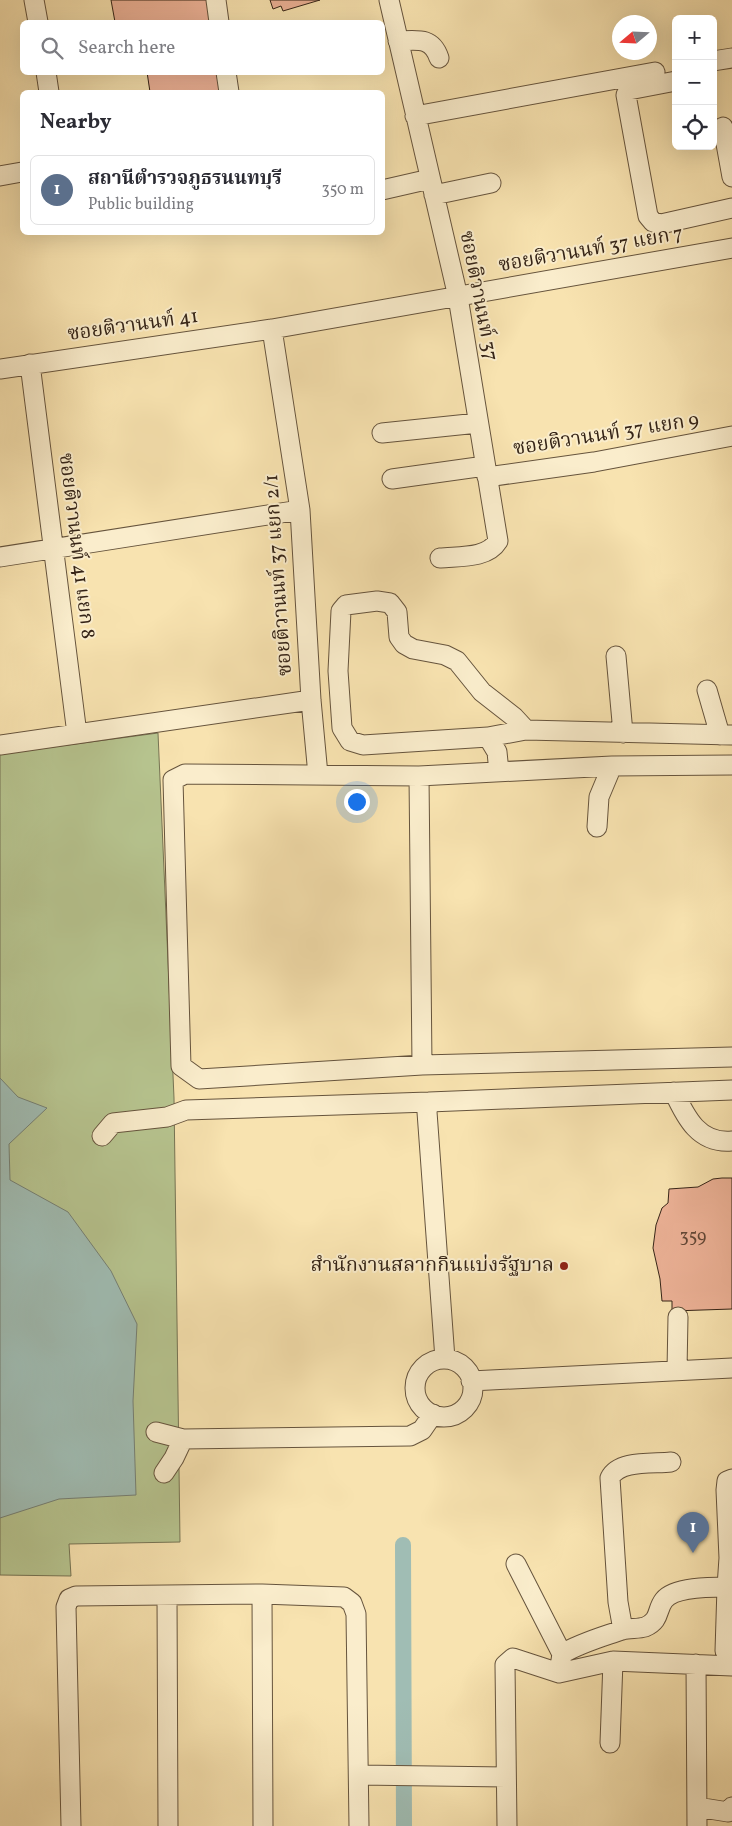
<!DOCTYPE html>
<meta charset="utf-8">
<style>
:root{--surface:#fff;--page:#f7f7f7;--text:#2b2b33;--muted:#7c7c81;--line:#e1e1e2;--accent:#8f2418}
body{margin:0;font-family:Vollkorn,"Noto Serif Thai",serif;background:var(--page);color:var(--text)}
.controls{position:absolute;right:15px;top:15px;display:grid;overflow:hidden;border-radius:8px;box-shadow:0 5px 20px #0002}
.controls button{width:45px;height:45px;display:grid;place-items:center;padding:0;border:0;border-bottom:1px solid var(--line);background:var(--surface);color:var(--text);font:25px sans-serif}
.compass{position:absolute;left:612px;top:15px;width:45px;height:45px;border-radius:50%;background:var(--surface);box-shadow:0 5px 20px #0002;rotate:251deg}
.you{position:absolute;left:356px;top:801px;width:18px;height:18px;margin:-12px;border:4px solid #fff;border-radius:50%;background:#1a73e8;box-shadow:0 0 0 8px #1a73e833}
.badge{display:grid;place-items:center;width:32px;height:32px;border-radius:50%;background:var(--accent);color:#fff;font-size:16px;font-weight:700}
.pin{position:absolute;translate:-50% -41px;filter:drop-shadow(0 1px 2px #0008)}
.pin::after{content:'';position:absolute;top:26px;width:18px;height:15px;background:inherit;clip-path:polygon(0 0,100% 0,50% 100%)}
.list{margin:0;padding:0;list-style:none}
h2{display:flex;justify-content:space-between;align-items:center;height:65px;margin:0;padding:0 20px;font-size:21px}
h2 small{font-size:16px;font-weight:400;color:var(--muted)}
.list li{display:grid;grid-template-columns:32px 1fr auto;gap:15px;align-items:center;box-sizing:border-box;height:70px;margin:0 10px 10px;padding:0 10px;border:1px solid var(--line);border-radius:8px}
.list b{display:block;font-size:19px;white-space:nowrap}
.list p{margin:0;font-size:16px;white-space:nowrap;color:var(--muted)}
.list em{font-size:16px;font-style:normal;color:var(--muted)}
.icon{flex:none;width:28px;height:28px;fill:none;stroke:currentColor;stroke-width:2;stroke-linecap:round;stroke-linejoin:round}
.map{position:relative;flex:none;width:732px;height:1826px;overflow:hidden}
.search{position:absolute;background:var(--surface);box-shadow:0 5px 20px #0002;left:20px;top:20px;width:365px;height:55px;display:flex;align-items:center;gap:12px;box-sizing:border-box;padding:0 18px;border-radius:8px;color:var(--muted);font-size:19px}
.panel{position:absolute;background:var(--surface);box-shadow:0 5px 20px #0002;left:20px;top:90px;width:365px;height:145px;border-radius:8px}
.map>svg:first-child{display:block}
</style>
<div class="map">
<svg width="732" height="1826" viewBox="0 0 732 1826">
<rect width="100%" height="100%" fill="#f8e3b0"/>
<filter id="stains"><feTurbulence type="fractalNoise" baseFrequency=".004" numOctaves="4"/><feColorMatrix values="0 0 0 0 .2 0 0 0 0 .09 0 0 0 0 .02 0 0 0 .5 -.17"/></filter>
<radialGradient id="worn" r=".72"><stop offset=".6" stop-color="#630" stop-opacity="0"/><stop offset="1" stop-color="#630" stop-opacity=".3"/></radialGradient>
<path fill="#b7c590" stroke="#767454" d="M158,733l16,365 6,444 -111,2 2,32 -71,-1v-821z"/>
<path fill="#a0bdb4" stroke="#758075" d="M0,1078l18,19 29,11 -38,36 1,36 58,32 43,59 26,53 -4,77 3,94 -77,4 -59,19z"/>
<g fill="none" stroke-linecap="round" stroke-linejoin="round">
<path stroke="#a0bdb4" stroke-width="16" d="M403,1545l1,281"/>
</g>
<path fill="#edb297" stroke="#352417" d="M111,0h100l3,22h-99z
M270,0h50l-37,11 -2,-5 -8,3z
M147,72h73l2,20h-72z
M722,1178h10v131l-60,2v-10h-10l-2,-22 -7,-31 3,-23 6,-17 6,-5 1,-14 29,-2 15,-8z"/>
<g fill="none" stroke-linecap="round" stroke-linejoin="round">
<defs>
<path id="minor" d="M34,0l4,22
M216,0l3,22
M389,0l69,297 40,244c-11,18 -39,15 -58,17
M398,41c20,-1 34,-4 41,17
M713,61l19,-3
M46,72l3,20
M226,72l3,20
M676,81l-47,9 -3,5 22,121 5,6 8,2 71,-16
M415,116l240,-44
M723,127l9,50
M0,176l22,-4
M382,190l48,-11
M434,195l57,-12
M272,329l28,181 11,190 7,75
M30,364l47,370
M0,369l272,-40 460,-81
M382,433l96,-10
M487,477l107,-15 138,-26
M392,479l93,-13
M0,557l300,-47
M616,656l7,77
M707,690l13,45
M488,737l38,-7 206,5
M0,745l311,-45
M732,765l-120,1 -193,10 3,289 310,-8
M499,772l-2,-20 -9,-15 -125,8 -13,-4 -8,-13 -4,-57 3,-60 5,-6 31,-4 13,2 7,9 2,25 5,7 9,5 32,6 12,6 25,31 32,25 12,13
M419,776l-234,-2 -12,6 8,286 18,13 223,-14
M597,827l2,-30 13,-31
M674,1092c12,26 25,52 58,49
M102,1136l11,-13 54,-6 19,-7 243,-8
M445,1359l-18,-247 2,-10 303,-12
M415 1388a29 29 0 1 1 58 0a29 29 0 1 1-58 0Z
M677,1370l1,-53
M471,1381l261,-13
M156,1432l27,7 227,-3 12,-6 11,-16
M164,1473l10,-15 9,-19
M516,1564l46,90
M262,1594l1,232
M167,1596l1,230
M623,1630l-5,-28 -8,-124c9,-18 42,-14 61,-16
M725,1651l2,-64
M696,1664l1,162
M559,1673l3,-19c18,-11 40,-17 60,-24 7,-2 16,-1 23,-3 16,-7 11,-17 19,-27 10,-13 47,-13 63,-13l2,-29 -3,-68 1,-9 5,-2
M610,1743l3,-82
M359,1775l147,2
M697,1807l31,5 4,-5
M71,1826l-5,-219 3,-8 7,-3 186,-2 82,3 8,6 4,11 3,212
M507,1826l-2,-161 8,-7 46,15 54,-12 119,5"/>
</defs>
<use href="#minor" stroke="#66543d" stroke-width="21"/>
<use href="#minor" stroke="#faedcc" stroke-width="19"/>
</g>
<circle fill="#8f2418" stroke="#faedcc" stroke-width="2" cx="564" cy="1266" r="5"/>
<g text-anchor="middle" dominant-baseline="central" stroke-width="4" stroke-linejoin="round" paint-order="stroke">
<g font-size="18" fill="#634837">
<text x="693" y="1237">359</text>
</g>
<g font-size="20" fill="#352417" stroke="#faedcc">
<text transform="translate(591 250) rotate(-10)">ซอยติวานนท์ 37 แยก 7</text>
<text transform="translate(478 296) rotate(79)">ซอยติวานนท์ 37</text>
<text transform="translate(133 326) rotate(-8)">ซอยติวานนท์ 41</text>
<text transform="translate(606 435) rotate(-9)">ซอยติวานนท์ 37 แยก 9</text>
<text transform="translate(76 546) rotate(83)">ซอยติวานนท์ 41 แยก 8</text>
<text transform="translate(279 575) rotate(-94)">ซอยติวานนท์ 37 แยก 2/1</text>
</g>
<g font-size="20" fill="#352417" stroke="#faedcc" text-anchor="end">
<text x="554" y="1266">สำนักงานสลากกินแบ่งรัฐบาล</text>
</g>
</g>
<rect width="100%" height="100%" filter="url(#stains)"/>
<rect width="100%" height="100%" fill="url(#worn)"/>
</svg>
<div class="controls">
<button>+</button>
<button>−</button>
<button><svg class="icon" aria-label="locate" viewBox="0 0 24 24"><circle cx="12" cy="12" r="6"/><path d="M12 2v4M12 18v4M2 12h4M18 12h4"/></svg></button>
</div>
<svg class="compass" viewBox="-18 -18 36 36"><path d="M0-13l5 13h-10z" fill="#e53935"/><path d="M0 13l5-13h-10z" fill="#7c7c81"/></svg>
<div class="you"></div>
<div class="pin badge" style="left:693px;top:1553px;background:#5c6f8a">1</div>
<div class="search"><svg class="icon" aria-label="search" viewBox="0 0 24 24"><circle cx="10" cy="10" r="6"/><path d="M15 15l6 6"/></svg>Search here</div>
<section class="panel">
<h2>Nearby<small></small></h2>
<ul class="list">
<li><span class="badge" style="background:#5c6f8a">1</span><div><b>สถานีตำรวจภูธรนนทบุรี</b><p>Public building</p></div><em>350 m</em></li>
</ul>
</section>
</div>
